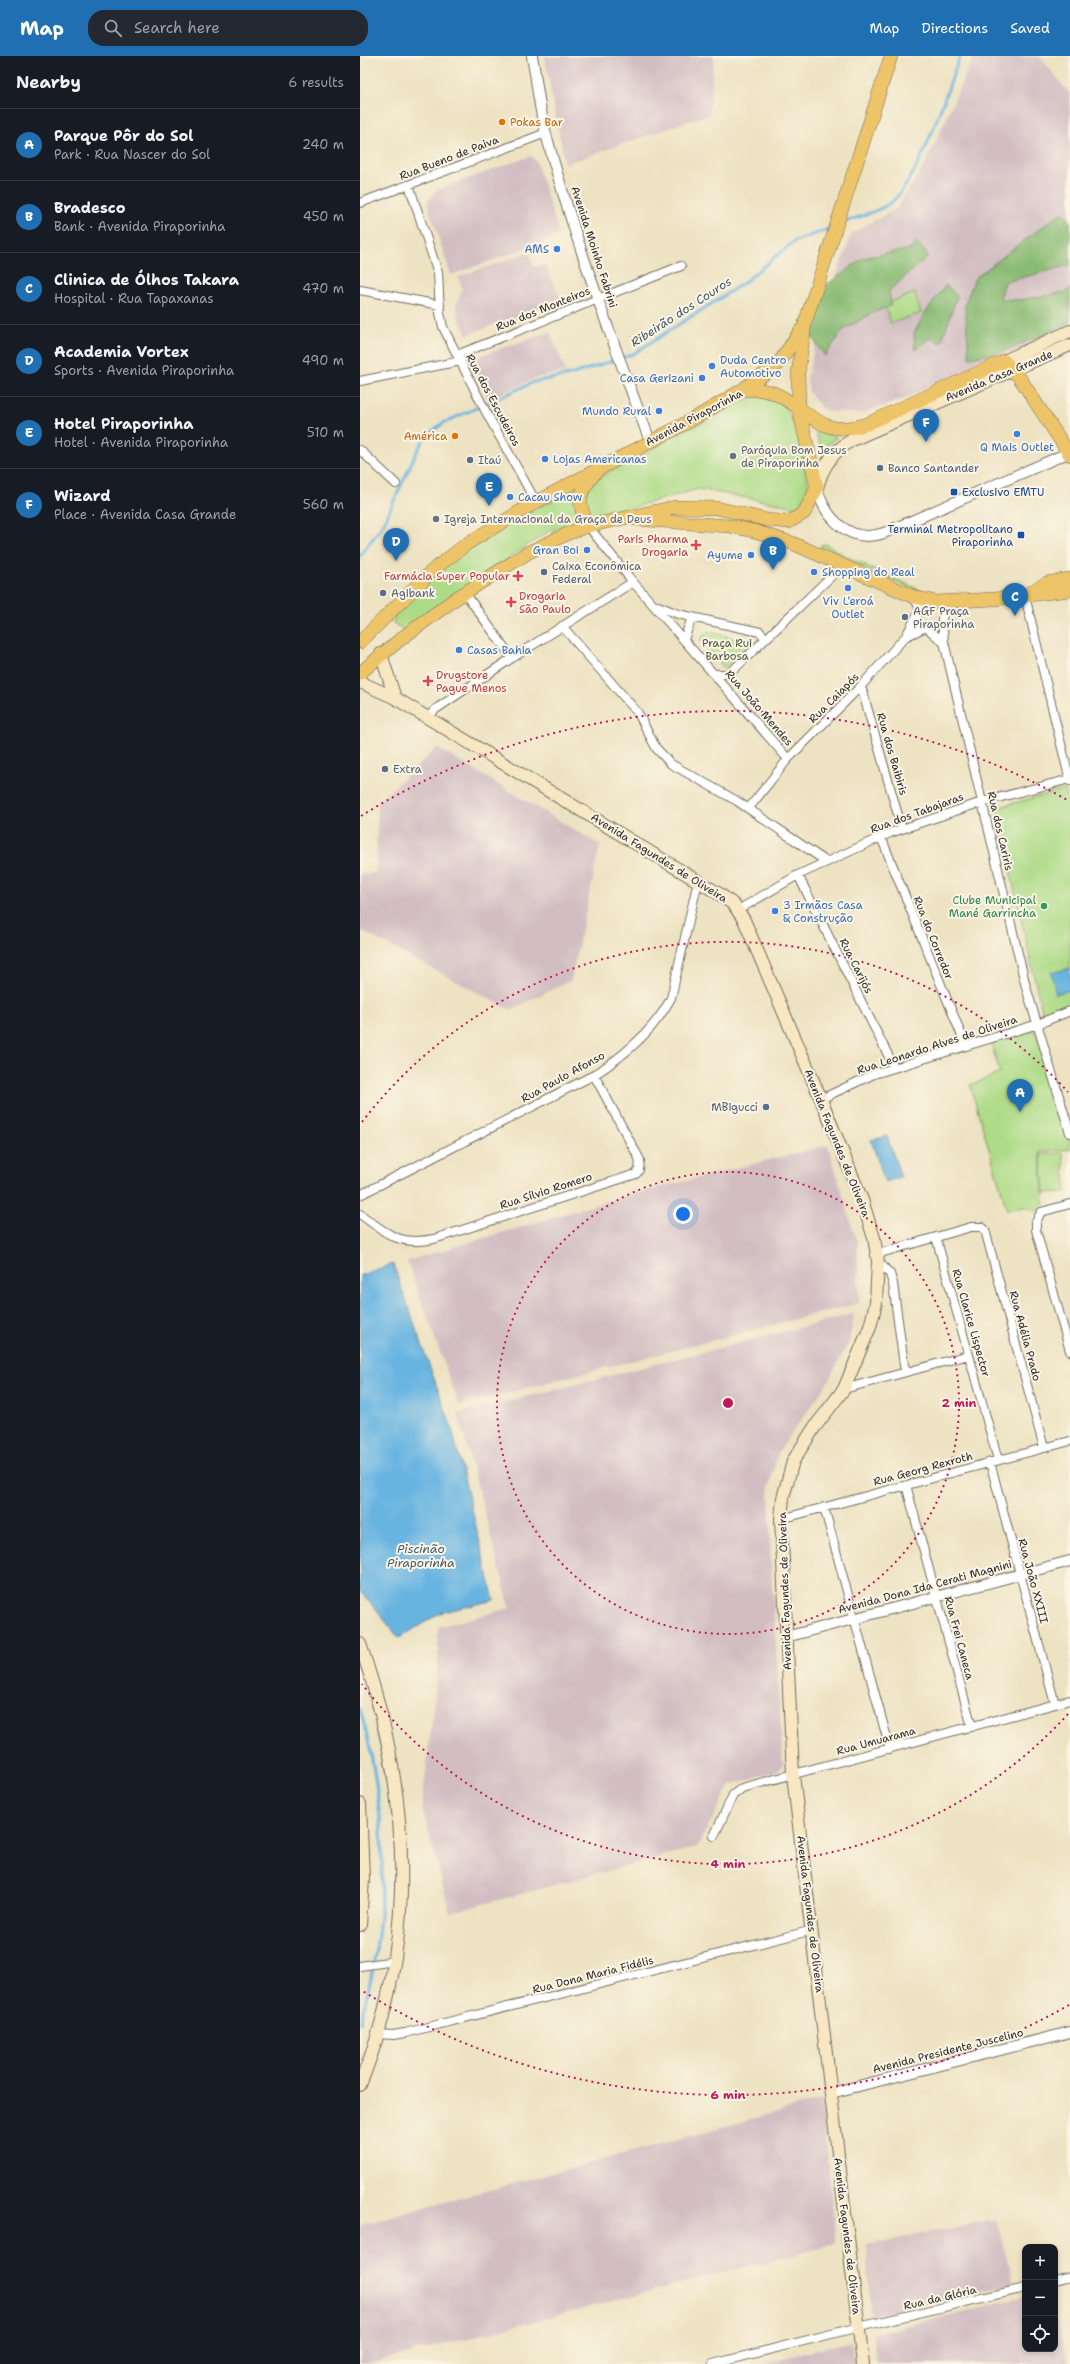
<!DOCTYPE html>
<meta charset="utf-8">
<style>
:root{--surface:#171b24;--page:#242831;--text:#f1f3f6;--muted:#9ea1a6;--line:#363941;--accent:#1f6fb2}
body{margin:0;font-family:"Shantell Sans",sans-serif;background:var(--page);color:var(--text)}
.controls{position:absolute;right:12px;bottom:12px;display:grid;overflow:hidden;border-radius:8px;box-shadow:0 2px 6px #0003}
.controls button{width:36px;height:36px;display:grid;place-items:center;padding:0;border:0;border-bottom:1px solid var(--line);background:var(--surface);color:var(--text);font:20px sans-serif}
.you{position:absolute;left:323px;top:1158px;width:14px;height:14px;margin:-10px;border:3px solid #fff;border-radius:50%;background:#1a73e8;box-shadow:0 0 0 6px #1a73e833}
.badge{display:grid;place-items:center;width:26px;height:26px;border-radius:50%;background:var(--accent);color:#fff;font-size:13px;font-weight:700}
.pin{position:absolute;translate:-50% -33px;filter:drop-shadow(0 1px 2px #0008)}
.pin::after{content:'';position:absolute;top:21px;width:14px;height:12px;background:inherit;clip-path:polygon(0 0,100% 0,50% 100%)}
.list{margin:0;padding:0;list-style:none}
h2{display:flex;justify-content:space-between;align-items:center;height:52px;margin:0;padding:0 16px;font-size:17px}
h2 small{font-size:13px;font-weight:400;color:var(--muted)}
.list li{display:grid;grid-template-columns:26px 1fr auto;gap:12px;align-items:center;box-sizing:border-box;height:72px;padding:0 16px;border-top:1px solid var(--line)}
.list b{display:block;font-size:15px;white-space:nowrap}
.list p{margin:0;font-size:13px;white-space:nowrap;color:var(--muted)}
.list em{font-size:13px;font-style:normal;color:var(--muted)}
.icon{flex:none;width:22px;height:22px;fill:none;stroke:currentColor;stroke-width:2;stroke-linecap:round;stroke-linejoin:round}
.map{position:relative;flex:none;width:710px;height:2308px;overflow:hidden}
header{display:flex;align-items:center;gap:24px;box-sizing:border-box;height:56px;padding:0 20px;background:var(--accent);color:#fff}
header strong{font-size:19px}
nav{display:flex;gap:22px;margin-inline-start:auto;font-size:14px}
.search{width:280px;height:36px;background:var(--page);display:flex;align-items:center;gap:10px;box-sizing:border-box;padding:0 14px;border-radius:16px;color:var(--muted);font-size:15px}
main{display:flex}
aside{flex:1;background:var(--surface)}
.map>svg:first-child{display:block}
</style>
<header>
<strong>Map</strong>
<div class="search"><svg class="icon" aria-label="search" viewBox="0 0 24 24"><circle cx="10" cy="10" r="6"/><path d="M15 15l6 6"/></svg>Search here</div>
<nav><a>Map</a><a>Directions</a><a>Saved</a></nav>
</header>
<main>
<aside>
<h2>Nearby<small>6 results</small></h2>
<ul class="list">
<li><span class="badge">A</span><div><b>Parque Pôr do Sol</b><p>Park · Rua Nascer do Sol</p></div><em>240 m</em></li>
<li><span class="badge">B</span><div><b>Bradesco</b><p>Bank · Avenida Piraporinha</p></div><em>450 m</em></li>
<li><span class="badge">C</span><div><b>Clinica de Ólhos Takara</b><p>Hospital · Rua Tapaxanas</p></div><em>470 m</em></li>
<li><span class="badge">D</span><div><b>Academia Vortex</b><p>Sports · Avenida Piraporinha</p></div><em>490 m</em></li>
<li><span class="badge">E</span><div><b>Hotel Piraporinha</b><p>Hotel · Avenida Piraporinha</p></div><em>510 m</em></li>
<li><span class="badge">F</span><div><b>Wizard</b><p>Place · Avenida Casa Grande</p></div><em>560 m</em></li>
</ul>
</aside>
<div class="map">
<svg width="710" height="2308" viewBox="0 0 710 2308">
<rect width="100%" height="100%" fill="#fcf5e5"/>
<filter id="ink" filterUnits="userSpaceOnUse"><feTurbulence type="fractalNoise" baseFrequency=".025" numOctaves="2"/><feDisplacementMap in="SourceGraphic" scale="8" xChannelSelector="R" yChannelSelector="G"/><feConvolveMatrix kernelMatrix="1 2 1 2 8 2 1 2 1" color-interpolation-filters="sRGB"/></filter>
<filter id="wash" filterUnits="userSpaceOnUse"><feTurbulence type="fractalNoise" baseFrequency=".012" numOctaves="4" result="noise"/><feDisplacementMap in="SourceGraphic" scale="16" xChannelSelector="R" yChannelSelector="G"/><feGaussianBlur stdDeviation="0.9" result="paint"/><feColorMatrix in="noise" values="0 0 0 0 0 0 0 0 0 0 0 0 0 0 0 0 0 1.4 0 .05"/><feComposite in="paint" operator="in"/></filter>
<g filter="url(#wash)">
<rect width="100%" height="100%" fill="#ede2c1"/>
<path fill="#d2bec2" d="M184,0h170l-5,58 -144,50z
M614,0h65l31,38v235l-169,71 -40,14 -34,-3 -7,-4 -11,-15 -2,-13 16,-68 29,-78 44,-24 29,-44z
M171,100l5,5 23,73 -13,7 -95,34 -24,-73 10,-12z
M169,196l4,15 12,-2 16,34 -94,36 -9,-19 -2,-10 6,-18 -4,-11z
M190,276l16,40 -28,5 -49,22 -16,-33 3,-6 6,-5z
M77,692l163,97 -29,135 -61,30 -150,-80v-56l16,-1 2,-71z
M468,1089l29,98 2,60 -400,102 -52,-144 211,-63z
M494,1258l-5,28 -23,43 -47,66 -10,36 2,77 12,201 -4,5 -48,15 -34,62 -247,66 -28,-106 16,-143v-37l72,-19 -52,-194z
M462,2044l14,144 -469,120h-7v-139z
M636,2163l18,66 -143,31 -4,-71z
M665,2240v53h30v-36l13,51h-191l-4,-30z
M492,2285l3,23h-95z"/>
<path fill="#aedb87" stroke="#6c8359" d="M555,237l6,20 -30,10 -7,-19z
M397,340c12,2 20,3 28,11 8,7 24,68 23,80 -1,9 -5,14 -12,20l-98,-18 -149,42 -145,99 -11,-7 3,-14 62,-53 67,-42 123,-62 25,-15 70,-36z
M455,374l22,7 -16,13z
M465,488l23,13 76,35 -3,1 -102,-44 2,-4z
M348,575l45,13 -28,25 -25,-29z
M705,733l5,19v196l-25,9 -3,-2 -46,-203z
M675,974l35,109v10l-30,3 4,52 -7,7 -13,-4 -17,3 -37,-125 30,-12 -9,-30z
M703,1097l3,39 -22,1 -3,-39z"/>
<path fill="#8abb74" stroke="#5a7350" d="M702,156l8,9v44l-65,17 -5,17 20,1 45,-8 5,-3v34l-67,29 -34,6 -4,-54 10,-26z
M557,186l11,14 -39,35 2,15 -17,6 -31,18 -18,26 -17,-24 12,-42 43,-32 48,-9z
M586,229l11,11 -16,47 -11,-5 -15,12 -1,-16 9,-18z"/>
<path fill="#68b4e1" stroke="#4a7086" d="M710,912v22l-14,4 -5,-21z
M527,1080l14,41 -16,5 -14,-42z
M33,1208l59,165 42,171 -54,13 -41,25 -39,-48v-315z"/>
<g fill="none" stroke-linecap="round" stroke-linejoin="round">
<path stroke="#68b4e1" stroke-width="3" d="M481,168c15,-7 34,-11 48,-20 29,-20 58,-113 71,-148
M0,500l24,-33 32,-70 9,-16 18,-14 91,-41 36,-7 63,-21 109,-70 53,-43 37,-13
M0,1653c29,102 30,210 0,313"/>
</g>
</g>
<g filter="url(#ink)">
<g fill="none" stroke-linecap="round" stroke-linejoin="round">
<defs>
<path id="minor" d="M49,129l29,88 2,40 3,14 43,85 50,90
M0,147l186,-70
M0,234l80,15
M97,299l224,-89
M0,325l101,-20
M0,394l36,34
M228,470l45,56 155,177
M105,537l47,65
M665,540l45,185
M587,547l-5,15 2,24 82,345 44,146
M298,550l20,8 82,18 6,7
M202,570l76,87 18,35 15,16 66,37 90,61
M547,580l19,-9 17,15
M324,583l6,-16 4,-5
M355,618h14l114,-109
M501,630l41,143
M67,662l9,-9 76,-51 121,-76
M389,752l39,-49 73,-73 45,-50 13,-24v-5l-5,-10
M521,781l85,209
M438,819l96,192
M378,854l60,-35 92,-42 92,-31 88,-23
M461,1043l53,-25 164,-50 32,-13
M0,1139l234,-120c31,-20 60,-44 77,-77l27,-117
M710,1148l-29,8 -5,10v8l34,121
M0,1158c27,20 39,32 74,25l202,-65 3,-4 1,-10 -46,-85
M576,1181l62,223
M517,1198l94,-27h11l3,3 59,218
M518,1205l12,13 3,10 12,88
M484,1333l125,-34
M630,1406l65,242
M546,1429l66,242
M464,1451l66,242
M421,1463l289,-78
M354,1780l19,-41 9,-7 328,-88
M0,1910l35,-5
M18,1978l15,1 12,-2 408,-103
M695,2225l15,-4
M353,2308l146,-37 166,-39"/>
<path id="tertiary" d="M172,0c5,26 7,52 14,78 28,104 66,206 104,307
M457,432c8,30 33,57 67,45l186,-81
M426,1581l284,-76
M471,2037l239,-61"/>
<path id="secondary" d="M644,305l66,-30
M457,432c5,-21 16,-37 35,-48l218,-95
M21,598l14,44
M0,626l35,16 326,197 13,10 10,15 77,179 41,101 12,38 4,23 -2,42 -6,24 -26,62 -30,39 -21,33 -10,37 -2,21 12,256 70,589
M0,1588c51,146 59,295 0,441
M0,1748l3,74 -3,47"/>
<path id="primary" d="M382,334c12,-1 25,-1 36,5 35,18 44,44 89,29l137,-63 15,16 51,78
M275,463l94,7 25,5 38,12 122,54 22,5 59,-3 75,-9
M228,470c-11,-25 -11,-31 7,-53
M669,537l18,-10 23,-4
M0,586l73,-72 35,-27 68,-41 154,-81 52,-31 37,-27 22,-33
M0,617l42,-35 53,-39 74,-47 40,-19 19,-7 87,-19 42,1 50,12 22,2 15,-9 13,-25 -18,-79 -1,-35 7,-51 86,-267"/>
</defs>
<use href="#minor" stroke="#6f6b60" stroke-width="10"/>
<use href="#tertiary" stroke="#6f6b60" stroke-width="12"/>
<use href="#secondary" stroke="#6f6b60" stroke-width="14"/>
<use href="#primary" stroke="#6f6b60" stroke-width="14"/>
<use href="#minor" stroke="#fff" stroke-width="8"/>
<use href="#tertiary" stroke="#fff" stroke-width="10"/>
<use href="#secondary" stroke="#f8e7c3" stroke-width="12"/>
<use href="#primary" stroke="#eec469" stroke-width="13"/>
</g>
</g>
<g fill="none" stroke="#c2185b" stroke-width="2" stroke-dasharray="2 4">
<circle cx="368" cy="1347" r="231"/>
<path d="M708 1658A461 461 0 0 1 2 1628M2 1066A461 461 0 0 1 708 1036"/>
<path d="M709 1949A692 692 0 0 1 1 1934M1 760A692 692 0 0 1 709 745"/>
</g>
<g fill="#e8710a" stroke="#fcf5e5" stroke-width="1.5">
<circle cx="142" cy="66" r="4"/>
<circle cx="95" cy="380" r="4"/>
</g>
<g fill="#3f7fe0" stroke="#fcf5e5" stroke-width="1.5">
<circle cx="197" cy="193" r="4"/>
<circle cx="352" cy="310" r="4"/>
<circle cx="342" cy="322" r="4"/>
<circle cx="299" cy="355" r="4"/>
<circle cx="657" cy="378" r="4"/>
<circle cx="185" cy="403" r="4"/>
<circle cx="150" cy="441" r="4"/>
<circle cx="227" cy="494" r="4"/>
<circle cx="391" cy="499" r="4"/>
<circle cx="454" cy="516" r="4"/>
<circle cx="488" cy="532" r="4"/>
<circle cx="99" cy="594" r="4"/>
<circle cx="415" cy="855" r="4"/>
</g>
<g fill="#6b7280" stroke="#fcf5e5" stroke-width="1.5">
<circle cx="373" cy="400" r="4"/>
<circle cx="76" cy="463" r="4"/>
</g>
<g fill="#5c6f8a" stroke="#fcf5e5" stroke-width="1.5">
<circle cx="110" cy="404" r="4"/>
<circle cx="520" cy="412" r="4"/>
<circle cx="184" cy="516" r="4"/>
<circle cx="23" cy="537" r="4"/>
<circle cx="545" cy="561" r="4"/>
<circle cx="25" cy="713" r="4"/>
<circle cx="406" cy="1051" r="4"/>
</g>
<g fill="#1a4fb4" stroke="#fcf5e5" stroke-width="1.5">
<rect x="590" y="432" width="8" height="8" rx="2"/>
<rect x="657" y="475" width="8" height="8" rx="2"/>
</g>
<g fill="#e0444e" stroke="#fcf5e5" stroke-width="1.5">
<path d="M334 483h4v4h4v4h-4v4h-4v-4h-4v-4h4z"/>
<path d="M156 514h4v4h4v4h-4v4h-4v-4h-4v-4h4z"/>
<path d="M149 540h4v4h4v4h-4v4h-4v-4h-4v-4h4z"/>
<path d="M66 619h4v4h4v4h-4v4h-4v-4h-4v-4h4z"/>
</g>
<circle fill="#2e9e5b" stroke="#fcf5e5" stroke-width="1.5" cx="684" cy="850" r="4"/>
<g text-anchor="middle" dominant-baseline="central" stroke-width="4" stroke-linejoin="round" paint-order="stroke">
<g font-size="11" fill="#c56008" stroke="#fcf5e5" text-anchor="start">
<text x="150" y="66">Pokas Bar</text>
<text x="87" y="380" text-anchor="end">América</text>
</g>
<g font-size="11" fill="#2b2b2b" stroke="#fcf5e5">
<text transform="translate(89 102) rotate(-21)">Rua Bueno de Paiva</text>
<text transform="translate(234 191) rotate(72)">Avenida Moinho Fabrini</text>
<text transform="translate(183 253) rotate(-22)">Rua dos Monteiros</text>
<text transform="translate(639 320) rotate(-23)">Avenida Casa Grande</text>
<text transform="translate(133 344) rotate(62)">Rua dos Escudeiros</text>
<text transform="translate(334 362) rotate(-28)">Avenida Piraporinha</text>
<text transform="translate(474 642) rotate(-45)">Rua Caiapós</text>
<text transform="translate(399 652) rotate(49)">Rua João Mendes</text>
<text transform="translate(532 698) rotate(74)">Rua dos Baibiris</text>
<text transform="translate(557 757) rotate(-20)">Rua dos Tabajaras</text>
<text transform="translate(640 775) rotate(77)">Rua dos Cariris</text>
<text transform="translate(299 802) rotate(32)">Avenida Fagundes de Oliveira</text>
<text transform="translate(573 882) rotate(68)">Rua do Corredor</text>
<text transform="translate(496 910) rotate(63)">Rua Carijós</text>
<text transform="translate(577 989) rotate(-18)">Rua Leonardo Alves de Oliveira</text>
<text transform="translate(203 1021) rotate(-29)">Rua Paulo Afonso</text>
<text transform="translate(477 1087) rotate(68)">Avenida Fagundes de Oliveira</text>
<text transform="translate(186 1135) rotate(-18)">Rua Sílvio Romero</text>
<text transform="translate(611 1267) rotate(74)">Rua Clarice Lispector</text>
<text transform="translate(665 1280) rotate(75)">Rua Adélia Prado</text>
<text transform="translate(563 1413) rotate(-15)">Rua Georg Rexroth</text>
<text transform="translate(673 1525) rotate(75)">Rua João XXIII</text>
<text transform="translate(565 1531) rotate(-15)">Avenida Dona Ida Cerati Magnini</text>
<text transform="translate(425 1535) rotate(-92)">Avenida Fagundes de Oliveira</text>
<text transform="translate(599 1582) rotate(75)">Rua Frei Caneca</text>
<text transform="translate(516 1685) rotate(-15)">Rua Umuarama</text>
<text transform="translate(450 1858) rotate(83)">Avenida Fagundes de Oliveira</text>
<text transform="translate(233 1919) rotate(-14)">Rua Dona Maria Fidélis</text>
<text transform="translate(588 1995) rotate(-14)">Avenida Presidente Juscelino</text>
<text transform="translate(487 2180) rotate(83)">Avenida Fagundes de Oliveira</text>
<text transform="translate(580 2242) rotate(-13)">Rua da Glória</text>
</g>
<g font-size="11" fill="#366cbe" stroke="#fcf5e5" text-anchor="start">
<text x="189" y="193" text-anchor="end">AMS</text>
<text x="360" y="304">Duda Centro<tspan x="360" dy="13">Automotivo</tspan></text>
<text x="334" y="322" text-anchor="end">Casa Gerizani</text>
<text x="291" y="355" text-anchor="end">Mundo Rural</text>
<text x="657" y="391" text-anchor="middle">Q Mais Outlet</text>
<text x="193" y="403">Lojas Americanas</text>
<text x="158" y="441">Cacau Show</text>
<text x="219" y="494" text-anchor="end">Gran Boi</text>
<text x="383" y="499" text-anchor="end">Ayume</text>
<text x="462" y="516">Shopping do Real</text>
<text x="488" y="545" text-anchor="middle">Viv L'eroá<tspan x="488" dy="13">Outlet</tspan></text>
<text x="107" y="594">Casas Bahia</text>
<text x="423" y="849">3 Irmãos Casa<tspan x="423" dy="13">&amp; Construção</tspan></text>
</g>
<g font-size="11" fill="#5b616d" stroke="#fcf5e5" text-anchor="start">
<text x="381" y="394">Paróquia Bom Jesus<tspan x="381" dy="13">de Piraporinha</tspan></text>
<text x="84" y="463">Igreja Internacional da Graça de Deus</text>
</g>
<g font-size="11" fill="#4e5e75" stroke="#fcf5e5" text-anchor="start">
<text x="118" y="404">Itaú</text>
<text x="528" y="412">Banco Santander</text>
<text x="192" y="510">Caixa Econômica<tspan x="192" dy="13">Federal</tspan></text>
<text x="31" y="537">Agibank</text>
<text x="553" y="555">AGF Praça<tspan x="553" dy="13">Piraporinha</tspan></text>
<text x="33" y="713">Extra</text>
<text x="398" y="1051" text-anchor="end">MBigucci</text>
</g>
<g font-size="11" fill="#164399" stroke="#fcf5e5" text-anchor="start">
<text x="602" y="436">Exclusivo EMTU</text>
<text x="653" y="473" text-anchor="end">Terminal Metropolitano<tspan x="653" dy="13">Piraporinha</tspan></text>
</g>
<g font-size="11" fill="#be3a42" stroke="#fcf5e5" text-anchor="end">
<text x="328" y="483">Paris Pharma<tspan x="328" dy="13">Drogaria</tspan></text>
<text x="150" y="520">Farmácia Super Popular</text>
<text x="159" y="540" text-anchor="start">Drogaria<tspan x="159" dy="13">São Paulo</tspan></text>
<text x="76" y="619" text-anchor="start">Drugstore<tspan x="76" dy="13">Pague Menos</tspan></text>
</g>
<g font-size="11" fill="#4c5742" stroke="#fcf5e5">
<text x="367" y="587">Praça Rui<tspan x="367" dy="13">Barbosa</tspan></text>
</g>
<g font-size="11" fill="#27864d" stroke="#fcf5e5" text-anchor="end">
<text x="676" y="844">Clube Municipal<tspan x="676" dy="13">Mané Garrincha</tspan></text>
</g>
<g font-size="12" font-style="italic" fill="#405b6b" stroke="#fcf5e5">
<text transform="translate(321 256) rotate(-33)">Ribeirão dos Couros</text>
<text x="61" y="1493">Piscinão<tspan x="61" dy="14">Piraporinha</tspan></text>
</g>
</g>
<circle cx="368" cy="1347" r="6" fill="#c2185b" stroke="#fcf5e5" stroke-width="2"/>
<g font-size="12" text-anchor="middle" font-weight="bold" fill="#c2185b" stroke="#fcf5e5" stroke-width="4" stroke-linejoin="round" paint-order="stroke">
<text x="599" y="1351">2 min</text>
<text x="368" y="1812">4 min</text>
<text x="368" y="2043">6 min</text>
</g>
</svg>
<div class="controls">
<button>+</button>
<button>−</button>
<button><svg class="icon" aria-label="locate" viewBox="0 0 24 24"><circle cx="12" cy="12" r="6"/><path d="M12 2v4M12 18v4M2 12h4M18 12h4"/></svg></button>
</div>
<div class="you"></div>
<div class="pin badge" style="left:660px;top:1056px">A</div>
<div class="pin badge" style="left:413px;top:514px">B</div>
<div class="pin badge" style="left:655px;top:560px">C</div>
<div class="pin badge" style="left:36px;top:505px">D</div>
<div class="pin badge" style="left:129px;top:450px">E</div>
<div class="pin badge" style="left:566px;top:386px">F</div>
</div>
</main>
